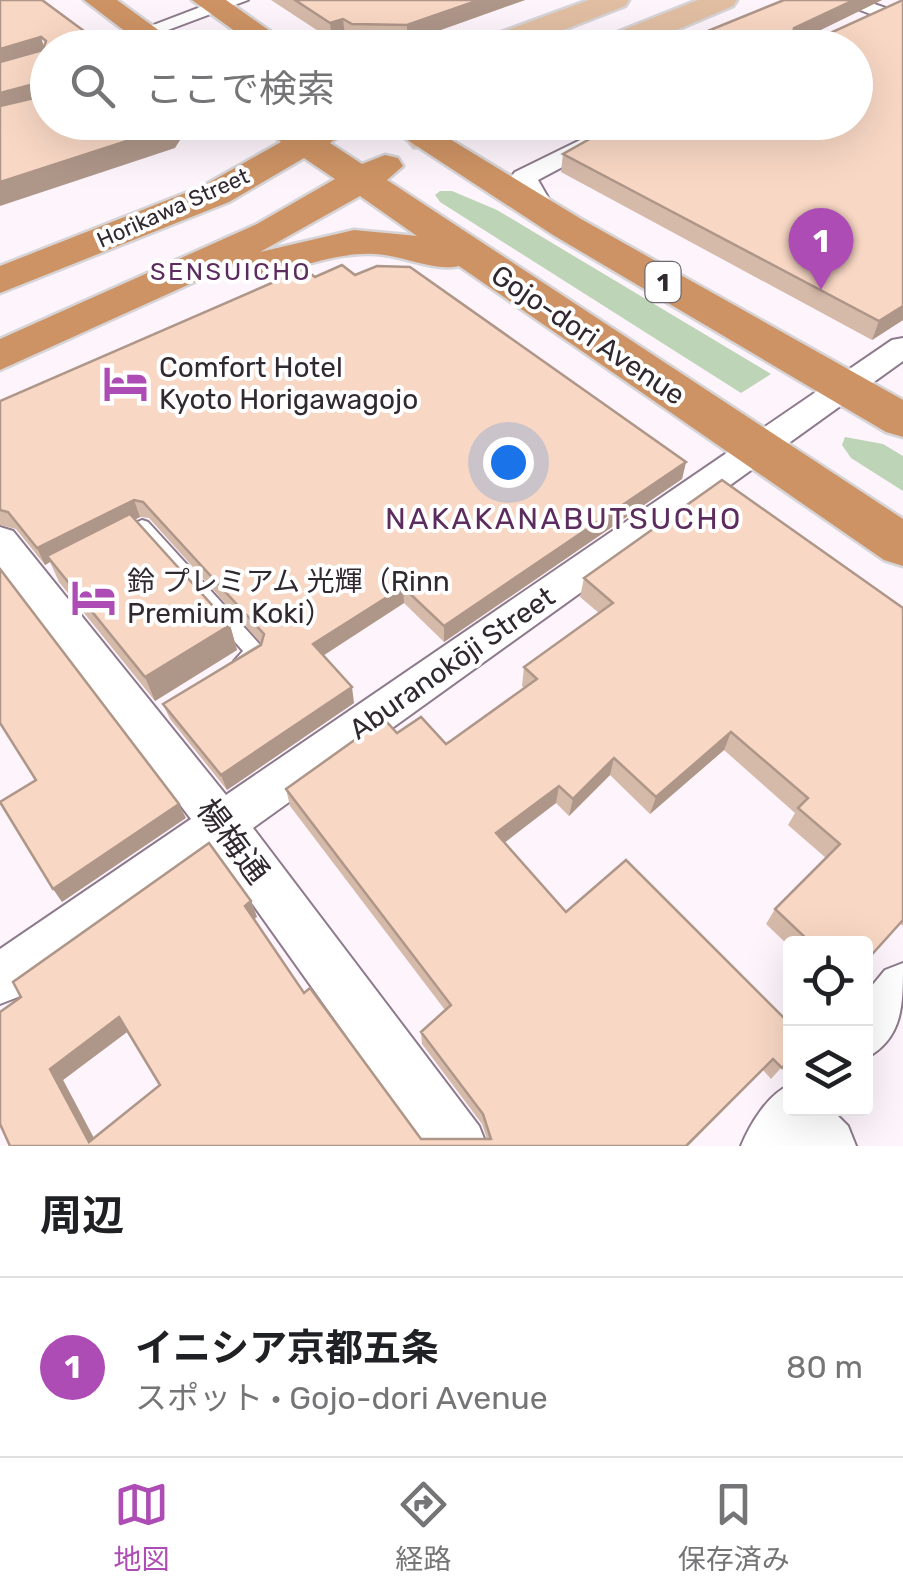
<!DOCTYPE html>
<html lang="ja">
<meta charset="utf-8">
<style>
:root{--surface:#fff;--page:#f6f6f6;--text:#202124;--muted:#757577;--line:#e0e0e0;--accent:#ad4cb4}
body{margin:0;font-family:Rubik,"Noto Sans JP",sans-serif;background:var(--page);color:var(--text)}
.controls{position:absolute;right:30px;bottom:30px;display:grid;overflow:hidden;border-radius:10px;box-shadow:0 10px 40px #0002}
.controls button{width:90px;height:90px;display:grid;place-items:center;padding:0;border:0;border-bottom:2px solid var(--line);background:var(--surface);color:var(--text);font:50px sans-serif}
.you{position:absolute;left:508px;top:462px;width:35px;height:35px;margin:-25px;border:8px solid #fff;border-radius:50%;background:#1a73e8;box-shadow:0 0 0 15px #1a73e833}
.badge{display:grid;place-items:center;width:65px;height:65px;border-radius:50%;background:var(--accent);color:#fff;font-size:32px;font-weight:700}
.pin{position:absolute;translate:-50% -82px;filter:drop-shadow(0 2px 5px #0008)}
.pin::after{content:'';position:absolute;top:52px;width:35px;height:30px;background:inherit;clip-path:polygon(0 0,100% 0,50% 100%)}
.list{margin:0;padding:0;list-style:none}
h2{display:flex;justify-content:space-between;align-items:center;height:130px;margin:0;padding:0 40px;font-size:42px}
h2 small{font-size:32px;font-weight:400;color:var(--muted)}
.list li{display:grid;grid-template-columns:65px 1fr auto;gap:30px;align-items:center;box-sizing:border-box;height:180px;padding:0 40px;border-top:2px solid var(--line)}
.list b{display:block;font-size:38px;white-space:nowrap}
.list p{margin:0;font-size:32px;white-space:nowrap;color:var(--muted)}
.list em{font-size:32px;font-style:normal;color:var(--muted)}
.icon{flex:none;width:55px;height:55px;fill:none;stroke:currentColor;stroke-width:2;stroke-linecap:round;stroke-linejoin:round}
.map{position:relative;flex:none;width:903px;height:1146px;overflow:hidden}
.search{position:absolute;background:var(--surface);box-shadow:0 10px 40px #0002;left:30px;right:30px;top:30px;height:110px;display:flex;align-items:center;gap:25px;box-sizing:border-box;padding:0 35px;border-radius:55px;color:var(--muted);font-size:38px}
.sheet{height:310px;background:var(--surface)}
nav{display:flex;justify-content:space-around;align-items:center;box-sizing:border-box;height:140px;border-top:2px solid var(--line);background:var(--surface);font-size:28px;color:var(--muted)}
nav a{display:grid;justify-items:center;gap:5px}
nav .on{color:var(--accent)}
.map>svg:first-child{display:block}
</style>
<div class="map">
<svg width="903" height="1146" viewBox="0 0 903 1146">
<rect width="100%" height="100%" fill="#fdf4fc"/>
<path fill="#bdd4b6" d="M440,191h12l45,19 274,164 -30,19 -301,-191 -5,-7z
M845,437l38,7 20,12v35l-52,-33 -9,-13z"/>
<g fill="none" stroke-linecap="round" stroke-linejoin="round">
<defs>
<path id="lane" d="M142,30l8,2 -36,16h-15z
M142,520l6,2 115,126 2,5 -2,5 -20,11 -7,-3 -2,-5 9,-10 -103,-116 -18,7 -6,-2 -2,-4 2,-4z"/>
<path id="street" d="M219,0h29l-96,36 -17,-4z
M835,0h28l40,14v13z
M617,122h30l-109,58 19,33 -4,6h-18l-24,-42 4,-5z
M903,338v23l-650,467 226,298 8,20h-62l-208,-292 -199,143 -18,7v-55l191,-130 -191,-251v-41l13,4 213,264 666,-455z
M903,963c0,43 0,75 -37,95v-65l19,-23z
M790,1085v23h40l18,18 8,20h-115c9,-22 27,-52 49,-61z"/>
<path id="primary" d="M589,0h40l-4,6 -108,42h-44l4,-7z
M698,0h39l-4,6 -99,42h-43l4,-7z
M429,122h41l-32,25h-24l-6,-7z"/>
<path id="highway" d="M84,0h33l66,48h-36z
M192,0h34l68,48h-36z
M258,122h41l8,6 9,-6h31l3,5 -20,16 32,21 23,-9 13,3 5,8 -16,14 516,339v47l-19,-6 -425,-294c-25,6 -57,-11 -84,-12 -40,-2 -76,14 -114,23l-14,-3 -6,-9 4,-6 -245,111v-31l257,-115 78,-45 -31,-21 -75,44 -229,91v-27l203,-80 78,-44zM360,196l57,40 -63,-6 -94,22z
M380,122h42l159,97 322,181v37l-17,-5 -333,-197z"/>
</defs>
<use href="#lane" stroke="#8d7a8c" stroke-width="4"/>
<use href="#street" stroke="#8d7a8c" stroke-width="4"/>
<use href="#primary" stroke="#d6d4d6" stroke-width="5"/>
<use href="#highway" stroke="#d6d4d6" stroke-width="5"/>
<use href="#lane" fill="#fff" fill-rule="evenodd"/>
<use href="#street" fill="#fff" fill-rule="evenodd"/>
<use href="#primary" fill="#e1bea2" fill-rule="evenodd"/>
<use href="#highway" fill="#cd9364" fill-rule="evenodd"/>
</g>
<path fill="#d5b9a9" fill-rule="evenodd" d="M271,0h254l-118,42 -54,-1 -8,-5 -13,4z
M784,0h98l-70,34 14,1 77,-35v320l-31,20 -311,-168 2,-18 57,-32h236v-74h-190z
M355,275l331,187 -4,17 -238,163 -40,-39 -81,53 31,47 -127,87 -57,-71 -7,-15 98,-61 -112,-125 -9,-1 -5,2 95,106 7,25 -82,51 -96,-119 -9,-20 -5,3 -29,-36 -16,-4v-124l315,-124z
M584,578l319,30v318l-3,-3 -34,21h-76v3l-24,-23 9,-15 51,-51 -38,-33 7,-12 -71,-63 -74,64 -40,-39 -41,41 -13,-13 -52,39 62,70 224,146 -19,21 -8,-9 -75,76h-678l-10,-22 251,-223 6,16 -3,2 50,74 117,146h66l-5,-15 -60,-80 -1,-12 24,-22 -155,-204 -4,-17 111,-56 49,11 6,-4 72,-52 -2,-2 2,-19 75,-54 -19,-16zM127,1031l33,54 -66,53 -31,-58z"/>
<path fill="#ae9689" d="M479,0h46l-118,42v-17z
M854,0h28l-92,45 4,-17z
M343,19l2,17 -13,4 -2,-17z
M41,37l6,20 -47,14v-22z
M41,82l6,20 -47,14v-23z
M173,122h16v4l-14,22 -175,58v-24z
M903,306v14l-31,20 7,-19z
M686,462l-4,17 -238,163v-16z
M134,500l6,17 -89,45 -4,-6 3,6 -5,3 -8,-17z
M403,587l1,16 -88,57 -3,-16z
M230,625l7,25 -82,51 -10,-24z
M352,687l2,16 -127,87 -6,-15z
M731,732l-7,18 -74,64 6,-17z
M614,758l-4,17 -41,41 4,-17z
M559,786l-3,17 -61,47 1,-17z
M179,804l7,14 -124,84 -9,-13z
M251,901l6,16 -6,4 -6,-15z
M119,1017l11,13 -67,50 35,66 -9,-4 -39,-73z"/>
<path fill="#f8d7c4" stroke="#ae9689" stroke-width="2.5" fill-rule="evenodd" d="M0,0h42l65,48h-59v74h125l-3,5 -170,55v-76l43,-10 2,-11 -4,-3 -41,11v-31l43,-12 3,-9 -5,-4 -41,12z
M295,0h184l-72,25 -55,-1 -9,-5 -13,4z
M784,0h70l-60,28 -1,6 33,1 77,-35v306l-24,15 -316,-167 57,-32h236v-74h-190z
M342,265l13,10 22,-9 33,1 276,195 -242,164 -41,-39 -90,57 39,43 -131,88 -58,-71 98,-59 3,-11 -121,-132 -9,-2 -97,48 -29,-36 -8,-2v-109l304,-132 11,8z
M722,480l181,128v312l-37,41v-17h-54l-37,-35 65,-65 -42,-36 10,-10 -77,-66 -75,65 -42,-39 -41,41 -14,-13 -63,47 70,79 60,-52 164,164v34l-8,10 -9,-9 -87,87h-676l-10,-22v-112l21,-15 -8,-15 196,-139 42,58 -6,5 59,87 6,-5 111,151h70l-8,-25 -62,-82 30,-27 -165,-216 98,-70 13,14 24,-16 25,27 6,-4 85,-61 -13,-12 89,-64 -29,-25zM119,1017l41,68 -71,57 -39,-73z
M130,514l100,111 -85,52 -98,-121z
M0,569l179,235 -126,85 -53,-87 36,-22 -36,-57z"/>
<defs>
<symbol id="hotel-bare" viewBox="-9 -9 18 18"><path d="M-6-4.5h1.5V1H6V5H4.5V3h-9V5H-6ZM-4 0a1.8 1.8 0 1 1 3.6 0ZM.5 0V-2.5h3Q6-2.5 6 0Z" fill="#ad4cb4" stroke="#fff" stroke-width="2.5" paint-order="stroke"/></symbol>
</defs>
<g fill-rule="evenodd">
<use href="#hotel-bare" x="94" y="352" width="63" height="63"/>
<use href="#hotel-bare" x="62" y="566" width="63" height="63"/>
</g>
<g text-anchor="middle" dominant-baseline="central" stroke-width="8" stroke-linejoin="round" paint-order="stroke">
<g font-size="22" fill="#312930" stroke="#fff">
<text transform="translate(173 208) rotate(-24)">Horikawa Street</text>
</g>
<g font-size="25" letter-spacing="2.5" fill="#5c2c5f" stroke="#fff">
<text x="231" y="271">SENSUICHO</text>
</g>
<rect fill="#fff" stroke="#6f696e" stroke-width="2.5" x="645.5" y="262" width="35" height="40" rx="8"/>
<g font-size="25" font-weight="bold" fill="#312930">
<text x="663" y="282">1</text>
</g>
<g font-size="28" fill="#312930" stroke="#fff">
<text transform="translate(588 335) rotate(34)">Gojo-dori Avenue</text>
<text transform="translate(452 663) rotate(-35)">Aburanokōji Street</text>
</g>
<g font-size="28" fill="#312930" stroke="#fff" text-anchor="start">
<text x="159" y="367">Comfort Hotel<tspan x="159" dy="32">Kyoto Horigawagojo</tspan></text>
<text x="127" y="581">鈴 プレミアム 光輝（Rinn<tspan x="127" dy="32">Premium Koki）</tspan></text>
</g>
<g font-size="30" letter-spacing="2.5" fill="#5c2c5f" stroke="#fff">
<text x="564" y="519">NAKAKANABUTSUCHO</text>
</g>
<g font-size="32" fill="#312930" stroke="#fff">
<text transform="translate(233 841) rotate(53)">楊梅通</text>
</g>
</g>
</svg>
<div class="controls">
<button><svg class="icon" aria-label="locate" viewBox="0 0 24 24"><circle cx="12" cy="12" r="6"/><path d="M12 2v4M12 18v4M2 12h4M18 12h4"/></svg></button>
<button><svg class="icon" aria-label="layers" viewBox="0 0 24 24"><path d="M12 4l9 5-9 5-9-5zM3 14l9 5 9-5"/></svg></button>
</div>
<div class="you"></div>
<div class="pin badge" style="left:821px;top:290px">1</div>
<div class="search"><svg class="icon" aria-label="search" viewBox="0 0 24 24"><circle cx="10" cy="10" r="6"/><path d="M15 15l6 6"/></svg>ここで検索</div>
</div>
<section class="sheet">
<h2>周辺<small></small></h2>
<ul class="list">
<li><span class="badge">1</span><div><b>イニシア京都五条</b><p>スポット · Gojo-dori Avenue</p></div><em>80 m</em></li>
</ul>
</section>
<nav>
<a class="on"><svg class="icon" aria-label="map" viewBox="0 0 24 24"><path d="M3 6l6-2 6 2 6-2v14l-6 2-6-2-6 2zM9 4v14M15 6v14"/></svg>地図</a>
<a><svg class="icon" aria-label="directions" viewBox="0 0 24 24"><path d="M12 3l9 9-9 9-9-9zM9 14v-3h6M13 9l2 2-2 2"/></svg>経路</a>
<a><svg class="icon" aria-label="saved" viewBox="0 0 24 24"><path d="M7 4h10v16l-5-4-5 4z"/></svg>保存済み</a>
</nav>
